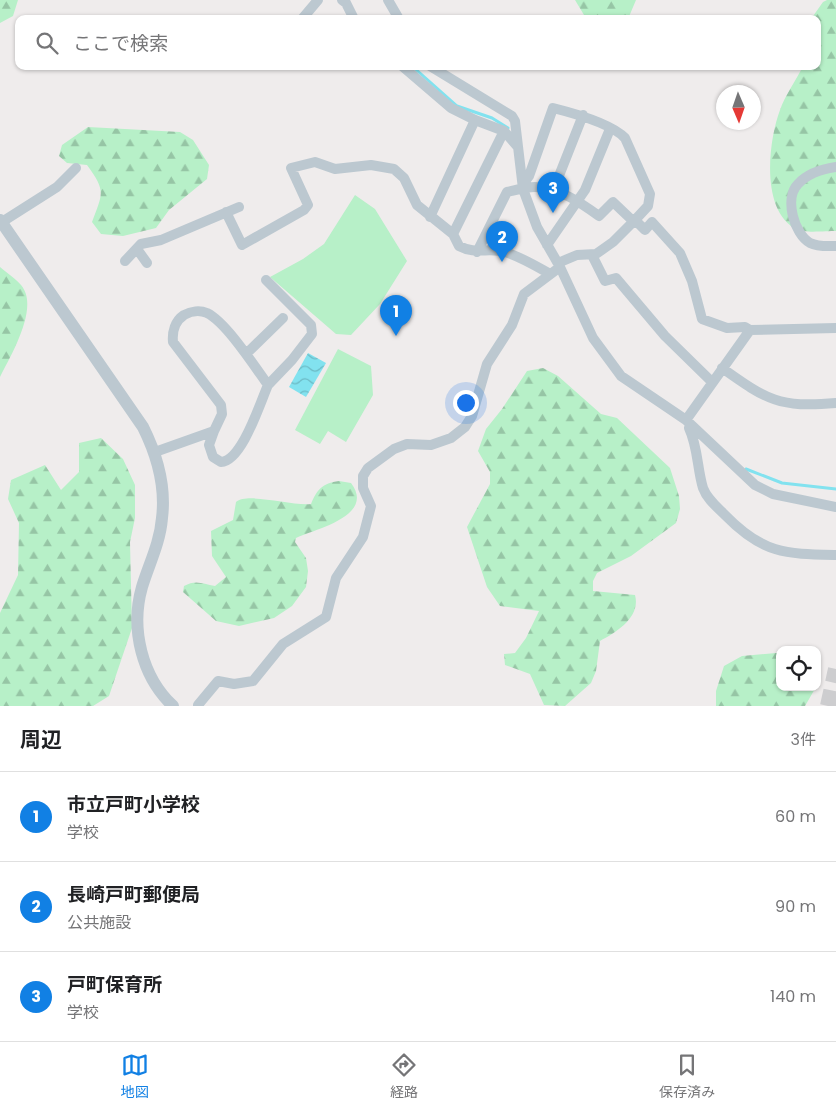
<!DOCTYPE html>
<html lang="ja">
<meta charset="utf-8">
<style>
:root{--surface:#fff;--page:#f6f6f6;--text:#202124;--muted:#757577;--line:#e0e0e0;--accent:#1180e4}
body{margin:0;font-family:Poppins,"Noto Sans JP",sans-serif;background:var(--page);color:var(--text)}
.controls{position:absolute;right:15px;bottom:15px;display:grid;overflow:hidden;border-radius:10px;box-shadow:0 1px 4px #0004}
.controls button{width:45px;height:45px;display:grid;place-items:center;padding:0;border:0;border-bottom:1px solid var(--line);background:var(--surface);color:var(--text);font:25px sans-serif}
.compass{position:absolute;left:716px;top:85px;width:45px;height:45px;border-radius:50%;background:var(--surface);box-shadow:0 1px 4px #0004;rotate:178deg}
.you{position:absolute;left:465px;top:402px;width:18px;height:18px;margin:-12px;border:4px solid #fff;border-radius:50%;background:#1a73e8;box-shadow:0 0 0 8px #1a73e833}
.badge{display:grid;place-items:center;width:32px;height:32px;border-radius:50%;background:var(--accent);color:#fff;font-size:16px;font-weight:700}
.pin{position:absolute;translate:-50% -41px;filter:drop-shadow(0 1px 2px #0008)}
.pin::after{content:'';position:absolute;top:26px;width:18px;height:15px;background:inherit;clip-path:polygon(0 0,100% 0,50% 100%)}
.list{margin:0;padding:0;list-style:none}
h2{display:flex;justify-content:space-between;align-items:center;height:65px;margin:0;padding:0 20px;font-size:21px}
h2 small{font-size:16px;font-weight:400;color:var(--muted)}
.list li{display:grid;grid-template-columns:32px 1fr auto;gap:15px;align-items:center;box-sizing:border-box;height:90px;padding:0 20px;border-top:1px solid var(--line)}
.list b{display:block;font-size:19px;white-space:nowrap}
.list p{margin:0;font-size:16px;white-space:nowrap;color:var(--muted)}
.list em{font-size:16px;font-style:normal;color:var(--muted)}
.icon{flex:none;width:28px;height:28px;fill:none;stroke:currentColor;stroke-width:2;stroke-linecap:round;stroke-linejoin:round}
.map{position:relative;flex:none;width:836px;height:706px;overflow:hidden}
.search{position:absolute;background:var(--surface);box-shadow:0 1px 4px #0004;left:15px;right:15px;top:15px;height:55px;display:flex;align-items:center;gap:12px;box-sizing:border-box;padding:0 18px;border-radius:10px;color:var(--muted);font-size:19px}
.sheet{height:335px;background:var(--surface)}
nav{display:flex;justify-content:space-around;align-items:center;box-sizing:border-box;height:70px;border-top:1px solid var(--line);background:var(--surface);font-size:14px;color:var(--muted)}
nav a{display:grid;justify-items:center;gap:2px}
nav .on{color:var(--accent)}
.map>svg:first-child{display:block}
</style>
<div class="map">
<svg width="836" height="706" viewBox="0 0 836 706">
<defs>
<pattern id="forest-firs" width="22" height="20" patternUnits="userSpaceOnUse" patternTransform="scale(1.25)"><rect width="22" height="20" fill="#b7f0c8"/><path d="M5 1l3.5 6h-7zM16 11l3.5 6h-7z" fill="#96c5a5"/></pattern>
<pattern id="water-waves" width="16" height="10" patternUnits="userSpaceOnUse" patternTransform="scale(1.25)"><rect width="16" height="10" fill="#82e2ef"/><path d="M0 5q4-4 8 0t8 0" fill="none" stroke="#6cbac5"/></pattern>
</defs>
<rect width="100%" height="100%" fill="#efecec"/>
<path fill="url(#forest-firs)" d="M0,0h18l-5,16 -13,7z
M575,0h61l-8,19h-45l1,-4z
M827,0h9v231c-9,0 -31,2 -38,-1 -38,-17 -30,-88 -18,-120 5,-15 16,-29 23,-44h14v-47h-6l12,-17z
M88,127l92,5 13,8 16,25 -2,14 -38,31 -13,18 -33,8 -22,-2 -9,-12c11,-29 14,-31 -5,-57l-20,-2 -8,-7 3,-11z
M0,267c7,6 16,12 21,18 19,22 -10,70 -21,92z
M543,368l15,8 43,38 16,4 53,50 9,28 1,13 -4,14 -45,33 -34,17 -4,8v10l42,4c6,22 -18,37 -35,46l-4,30 -5,12 -26,23 -21,-1 -14,-31 -25,-9 -1,-11 11,-1 11,-15 13,-27 -39,-5 -13,-19 -20,-60 23,-43v-12l-12,-21 8,-22 16,-20 25,-38z
M101,438l22,21 12,26v33l-5,24 2,86 -23,68 -16,10h-93v-93l18,-38 1,-52 -11,-24 3,-19 34,-15 16,25 18,-18v-29z
M339,481l12,2c25,33 -36,46 -55,55l-1,4 11,16 2,13 -2,16 -14,19 -18,12 -35,8 -23,-5 -33,-29 1,-6c12,-7 19,-2 31,0l11,-9 -14,-21 -1,-25 22,-11 3,-18c12,-10 55,4 75,2 6,-14 11,-21 28,-23z
M776,653h4v34h36l-11,19h-89v-15l8,-25 18,-10z"/>
<path fill="#b7f0c8" d="M355,195l20,14 32,52 -27,43 -29,31 -15,-1 -66,-57 33,-18 21,-15z
M338,349l33,17 2,29 -27,47 -18,-11 -8,13 -25,-14z"/>
<path fill="url(#water-waves)" d="M308,353l18,10 -20,34 -17,-10z"/>
<g fill="none" stroke-linecap="round" stroke-linejoin="round">
<path stroke="#82e2ef" stroke-width="3" d="M412,66l45,40 35,12 16,10
M746,469l36,14 54,6"/>
<path stroke="#cdcdcf" stroke-width="16" stroke-dasharray="16 8" stroke-linecap="butt" d="M828,706l8,-37"/>
<path stroke="#bcc8d0" stroke-width="10" d="M342,0l4,3 8,16
M388,0l11,19
M302,19l16,-19
M402,66l49,42 24,12 29,11 13,15
M430,66l82,50 3,5 8,68 14,38 23,40 33,71 28,38 65,44 69,65 18,9 63,13
M836,167c-14,2 -28,6 -38,17 -14,14 -4,50 12,59 8,4 17,3 26,3
M523,184l6,-8 24,-68c20,5 58,15 72,30l25,56 -2,12 -13,14 10,10 7,-8 28,31 12,28 10,38 25,9 18,-1 5,3 86,-2
M553,191l30,-76
M226,212l16,33 62,-35 4,-5 -17,-37 24,-6 20,7 36,-4 23,4 10,9 13,27 36,29 6,12c17,9 29,1 46,6 16,5 31,14 45,22
M430,217l45,-97
M2,222l55,-35 19,-19
M453,234l51,-103
M547,245l38,-55 25,-61
M137,249l10,14
M477,252l30,-60c9,-2 19,-5 28,-5 23,0 46,16 64,29l14,-14 21,20
M592,255l13,26 11,-3 49,58 47,46
M125,261l16,-17 20,-4 78,-33
M558,263l19,-8 19,-1 17,-12 22,-22
M266,280l45,45 1,9 -20,26 -24,25
M246,354l37,-36
M722,368c45,32 57,40 114,35
M686,420l64,-90
M689,428c9,19 8,40 14,60 4,11 14,19 22,27 38,39 60,39 111,40
M155,452l59,-21 -5,14 4,12 8,5c21,-1 39,-59 47,-77 -13,-18 -42,-63 -61,-72 -7,-3 -16,-2 -23,2 -9,6 -12,17 -11,27l48,63 1,9 -8,17
M198,705l20,-24 16,3 19,-3 30,-37 43,-27 10,-39 27,-41 8,-31 -8,-18v-12l5,-8 26,-19 13,-5 24,1 20,-7 14,-11 7,-11 15,-52 25,-39 12,-31 36,-27"/>
<path stroke="#bcc8d0" stroke-width="12" d="M0,220l143,207c14,28 23,59 19,91 -2,25 -13,46 -20,69 -12,42 0,90 31,119"/>
</g>
</svg>
<div class="controls">
<button><svg class="icon" aria-label="locate" viewBox="0 0 24 24"><circle cx="12" cy="12" r="6"/><path d="M12 2v4M12 18v4M2 12h4M18 12h4"/></svg></button>
</div>
<svg class="compass" viewBox="-18 -18 36 36"><path d="M0-13l5 13h-10z" fill="#e53935"/><path d="M0 13l5-13h-10z" fill="#757577"/></svg>
<div class="you"></div>
<div class="pin badge" style="left:396px;top:336px">1</div>
<div class="pin badge" style="left:502px;top:262px">2</div>
<div class="pin badge" style="left:553px;top:213px">3</div>
<div class="search"><svg class="icon" aria-label="search" viewBox="0 0 24 24"><circle cx="10" cy="10" r="6"/><path d="M15 15l6 6"/></svg>ここで検索</div>
</div>
<section class="sheet">
<h2>周辺<small>3件</small></h2>
<ul class="list">
<li><span class="badge">1</span><div><b>市立戸町小学校</b><p>学校</p></div><em>60 m</em></li>
<li><span class="badge">2</span><div><b>長崎戸町郵便局</b><p>公共施設</p></div><em>90 m</em></li>
<li><span class="badge">3</span><div><b>戸町保育所</b><p>学校</p></div><em>140 m</em></li>
</ul>
</section>
<nav>
<a class="on"><svg class="icon" aria-label="map" viewBox="0 0 24 24"><path d="M3 6l6-2 6 2 6-2v14l-6 2-6-2-6 2zM9 4v14M15 6v14"/></svg>地図</a>
<a><svg class="icon" aria-label="directions" viewBox="0 0 24 24"><path d="M12 3l9 9-9 9-9-9zM9 14v-3h6M13 9l2 2-2 2"/></svg>経路</a>
<a><svg class="icon" aria-label="saved" viewBox="0 0 24 24"><path d="M7 4h10v16l-5-4-5 4z"/></svg>保存済み</a>
</nav>
